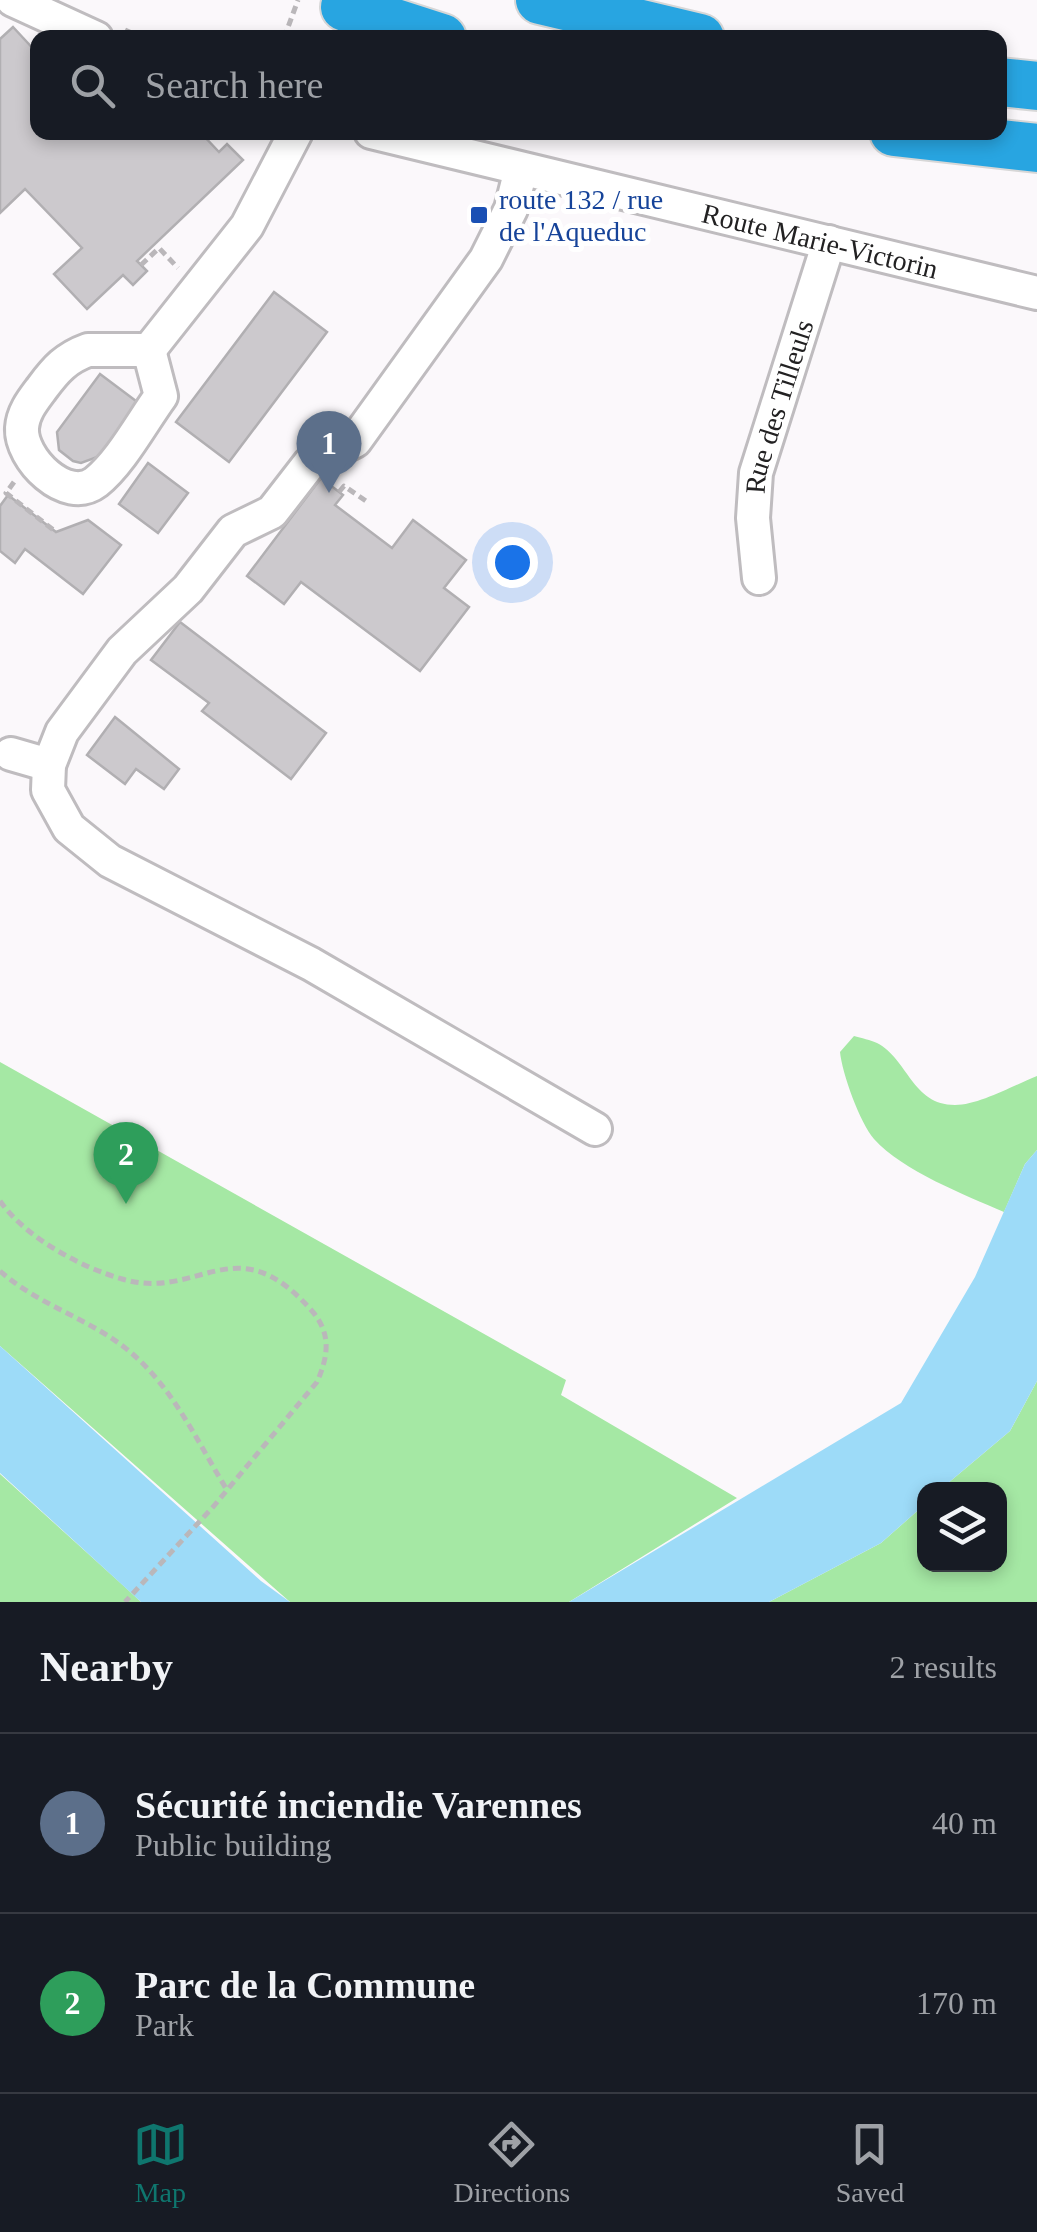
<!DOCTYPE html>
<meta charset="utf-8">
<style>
:root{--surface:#171b24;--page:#20242c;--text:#f1f3f6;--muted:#9ea1a6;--line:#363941;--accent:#0f766e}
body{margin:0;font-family:Georgia,serif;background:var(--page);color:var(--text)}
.controls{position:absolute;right:30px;bottom:30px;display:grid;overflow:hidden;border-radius:20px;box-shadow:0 5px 15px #0003}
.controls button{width:90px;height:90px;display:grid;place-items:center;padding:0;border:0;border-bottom:2px solid var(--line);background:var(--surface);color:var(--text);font:50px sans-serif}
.you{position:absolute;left:512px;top:562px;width:35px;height:35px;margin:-25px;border:8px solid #fff;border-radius:50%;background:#1a73e8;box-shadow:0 0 0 15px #1a73e833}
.badge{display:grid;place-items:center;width:65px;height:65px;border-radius:50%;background:var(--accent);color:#fff;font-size:32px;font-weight:700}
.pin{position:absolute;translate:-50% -82px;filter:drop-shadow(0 2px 5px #0008)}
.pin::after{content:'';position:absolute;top:52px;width:35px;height:30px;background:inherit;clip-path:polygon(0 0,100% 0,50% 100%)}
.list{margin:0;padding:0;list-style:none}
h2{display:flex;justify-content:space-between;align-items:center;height:130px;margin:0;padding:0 40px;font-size:42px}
h2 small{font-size:32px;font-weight:400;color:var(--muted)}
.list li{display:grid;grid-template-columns:65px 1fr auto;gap:30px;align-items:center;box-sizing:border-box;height:180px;padding:0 40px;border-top:2px solid var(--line)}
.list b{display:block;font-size:38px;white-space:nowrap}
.list p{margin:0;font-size:32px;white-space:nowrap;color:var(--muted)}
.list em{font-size:32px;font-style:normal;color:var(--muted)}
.icon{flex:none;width:55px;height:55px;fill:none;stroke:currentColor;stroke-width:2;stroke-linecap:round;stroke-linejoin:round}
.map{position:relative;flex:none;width:1037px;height:1602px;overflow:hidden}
.search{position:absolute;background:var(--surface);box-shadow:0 5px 15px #0003;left:30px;right:30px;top:30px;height:110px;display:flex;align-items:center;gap:25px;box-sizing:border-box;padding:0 35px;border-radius:20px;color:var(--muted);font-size:38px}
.sheet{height:490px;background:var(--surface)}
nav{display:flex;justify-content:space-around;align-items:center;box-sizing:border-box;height:140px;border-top:2px solid var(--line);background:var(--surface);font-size:28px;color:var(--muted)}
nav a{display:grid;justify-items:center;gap:5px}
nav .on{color:var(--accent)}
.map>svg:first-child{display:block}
</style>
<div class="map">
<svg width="1037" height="1602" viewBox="0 0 1037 1602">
<rect width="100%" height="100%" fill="#fbf8fb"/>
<path fill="#a5e8a4" d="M854,1036c7,2 17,4 23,7 31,16 35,62 78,62 24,0 59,-20 82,-29v74l-12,14 -21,48c-39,-17 -101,-41 -130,-73 -14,-16 -32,-66 -34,-87z
M0,1062l566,318 -5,15 176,103 -168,104h-279l-290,-256z
M1037,1381v221h-268l112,-59 43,-38v59h76v-74l-59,-1 69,-58z
M0,1474l126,114 15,14h-141z"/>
<path fill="#9ddbf8" d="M1037,1150v231l-27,50 -69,58 -17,1v15l-43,38 -112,59h-200l332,-199 74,-126 50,-113z
M0,1346l261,235 29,21h-149l-141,-129z"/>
<path fill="#ccc9cd" stroke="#b1afb2" stroke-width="2.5" d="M13,27l25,27v78h162l19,20 8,-8 16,16 -106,101 10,10 -14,14 -10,-10 -36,34 -33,-35 28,-26 -57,-59 -25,24v-174z
M274,292l53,40 -98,130 -53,-40z
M100,374l40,30 -40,52 -19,7 -8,-2 -14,-11 -2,-18z
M148,463l40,30 -30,40 -39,-29z
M321,478l22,17 -8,10 57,43 21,-28 53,40 -22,28 25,19 -49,64 -119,-89 -17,22 -37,-28z
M8,495l48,37 32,-12 33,25 -38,49 -58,-45 -10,14 -15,-12v-45z
M180,622l146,111 -35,46 -89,-68 7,-8 -58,-43z
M115,717l64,52 -15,20 -28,-20 -11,15 -38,-29z"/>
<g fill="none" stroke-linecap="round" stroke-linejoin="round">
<defs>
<g id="minor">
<path d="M13,0l83,38"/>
<path id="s1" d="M371,132l666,161"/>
<path d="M521,169l-10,40 -25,50 -131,182 -45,22 -38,49 -39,19 -45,58 -66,62 -60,81 -13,33 -1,25 21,38 41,33 201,103 284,165"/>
<path d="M88,350h61l12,46c-19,26 -40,66 -65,86 -30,23 -76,-24 -74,-54 1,-16 11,-28 20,-40 14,-19 24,-30 46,-38z"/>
<path d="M149,350l98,-124 49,-94"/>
<path id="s2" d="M759,578l-6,-60 3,-45 73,-231"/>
<path d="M11,754l38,11"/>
</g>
<path id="highway" d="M540,0l160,38
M345,7l97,31
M1000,82l37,4
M894,132l143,16"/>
</defs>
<use href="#minor" stroke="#bfbcbf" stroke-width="38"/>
<use href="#highway" stroke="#d7d7d7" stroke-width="52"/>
<path stroke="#bab7ba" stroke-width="5" stroke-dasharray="8 5" stroke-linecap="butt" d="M125,30l18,8
M284,38l14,-38
M141,265l18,-17 19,20
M14,482l-8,11 50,39
M339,492l5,-6 22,15
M0,1201c25,36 80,66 122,78 78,23 113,-56 190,32 20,23 16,46 5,71l-104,125 -88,95
M0,1271c37,33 85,46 124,76 47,36 73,94 103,143"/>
<use href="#minor" stroke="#fff" stroke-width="32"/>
<use href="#highway" stroke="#28a5e1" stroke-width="48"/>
</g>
<rect fill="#1a4fb4" stroke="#fff" stroke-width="4" x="469" y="205" width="20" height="20" rx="5"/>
<g text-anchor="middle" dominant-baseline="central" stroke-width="10" stroke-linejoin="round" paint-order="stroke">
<g font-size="28" fill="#164399" stroke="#fff" text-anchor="start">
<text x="499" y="199">route 132 / rue<tspan x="499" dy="32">de l'Aqueduc</tspan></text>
</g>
<g font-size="28" fill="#222122" stroke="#fff">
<text stroke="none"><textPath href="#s1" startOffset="462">Route Marie-Victorin</textPath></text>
<text stroke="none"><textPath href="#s2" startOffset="175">Rue des Tilleuls</textPath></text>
</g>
</g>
</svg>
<div class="controls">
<button><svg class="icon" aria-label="layers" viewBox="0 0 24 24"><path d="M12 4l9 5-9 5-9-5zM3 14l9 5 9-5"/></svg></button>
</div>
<div class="you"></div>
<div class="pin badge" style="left:329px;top:493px;background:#5c6f8a">1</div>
<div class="pin badge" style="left:126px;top:1204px;background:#2e9e5b">2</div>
<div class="search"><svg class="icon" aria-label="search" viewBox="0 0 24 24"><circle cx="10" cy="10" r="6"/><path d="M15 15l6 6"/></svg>Search here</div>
</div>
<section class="sheet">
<h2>Nearby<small>2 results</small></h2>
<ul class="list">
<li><span class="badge" style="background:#5c6f8a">1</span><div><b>Sécurité inciendie Varennes</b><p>Public building</p></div><em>40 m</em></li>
<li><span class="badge" style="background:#2e9e5b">2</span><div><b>Parc de la Commune</b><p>Park</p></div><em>170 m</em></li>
</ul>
</section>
<nav>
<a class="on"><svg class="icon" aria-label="map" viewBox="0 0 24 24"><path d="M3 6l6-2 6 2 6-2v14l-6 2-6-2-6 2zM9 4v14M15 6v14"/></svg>Map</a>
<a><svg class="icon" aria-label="directions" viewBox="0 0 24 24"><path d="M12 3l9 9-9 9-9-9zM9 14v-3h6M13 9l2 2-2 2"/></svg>Directions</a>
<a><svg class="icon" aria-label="saved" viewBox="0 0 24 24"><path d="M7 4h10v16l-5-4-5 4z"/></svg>Saved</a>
</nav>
